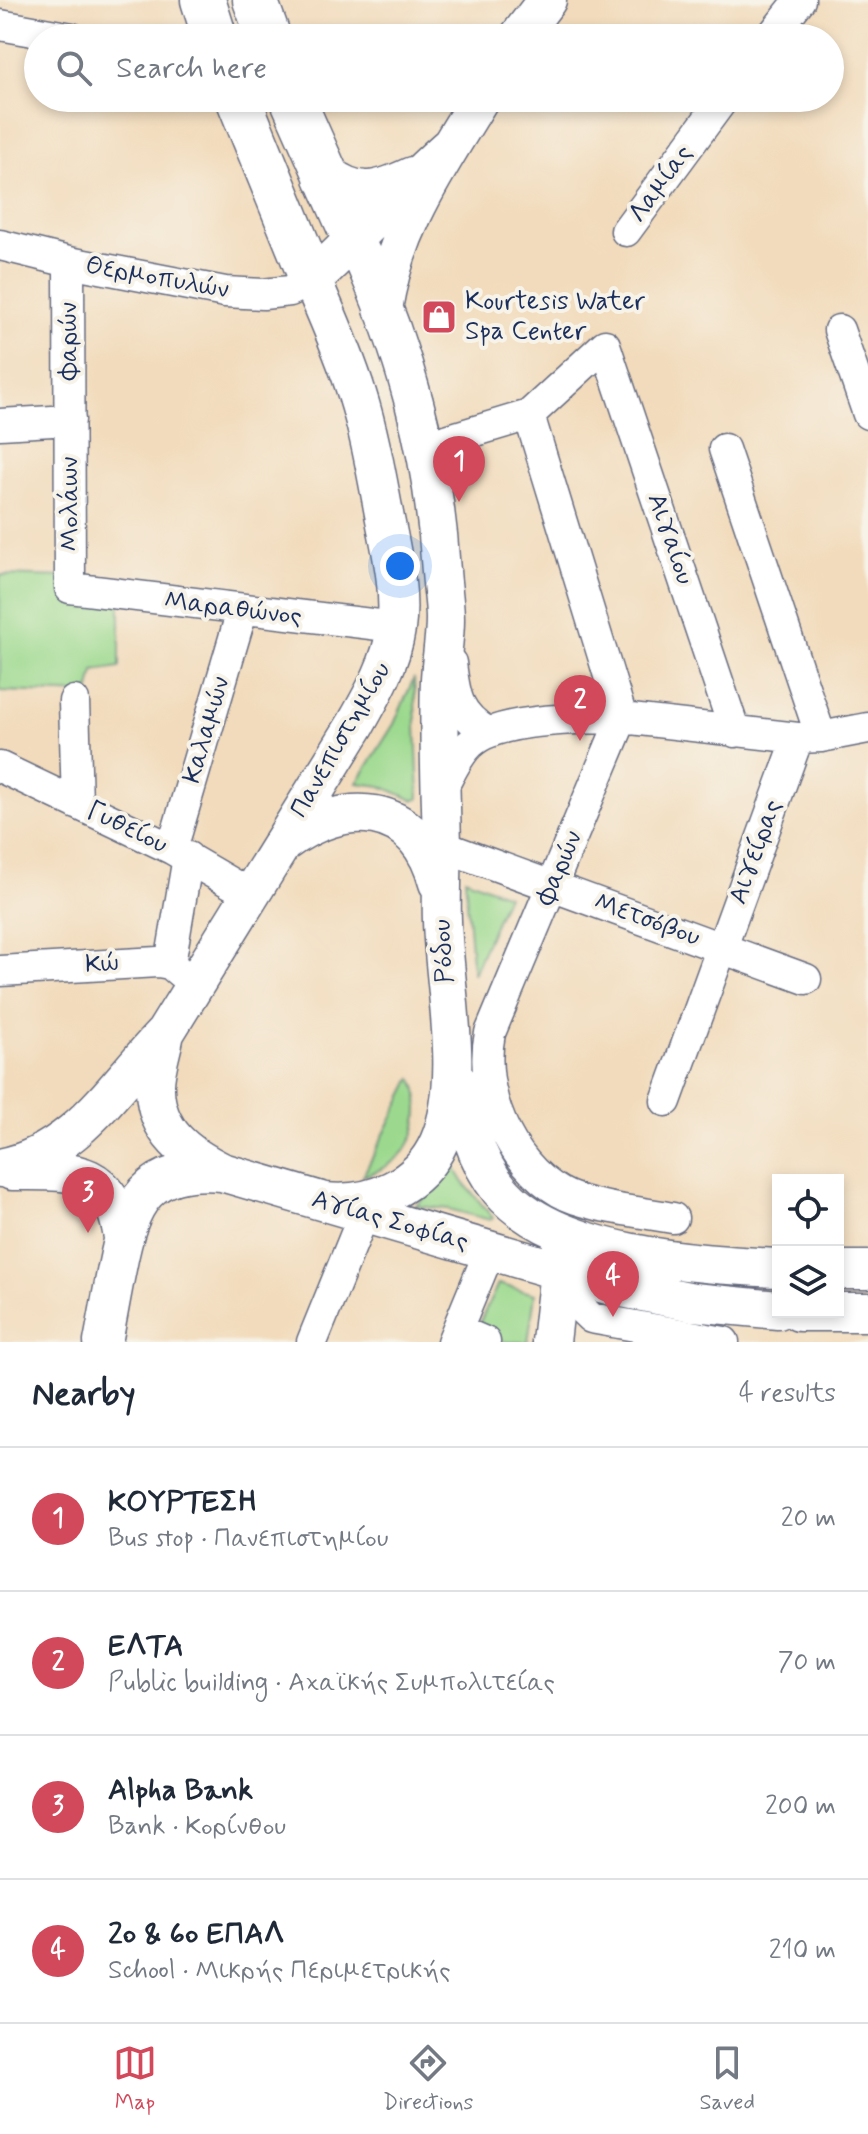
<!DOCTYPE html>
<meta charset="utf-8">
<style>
:root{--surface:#fff;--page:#f2f2f3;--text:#1f2937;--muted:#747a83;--line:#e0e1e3;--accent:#d1495b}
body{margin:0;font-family:Mynerve,sans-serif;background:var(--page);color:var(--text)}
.controls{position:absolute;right:24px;bottom:24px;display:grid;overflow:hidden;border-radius:0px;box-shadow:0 4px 12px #0003}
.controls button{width:72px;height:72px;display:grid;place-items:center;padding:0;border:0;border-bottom:2px solid var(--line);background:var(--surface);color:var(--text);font:40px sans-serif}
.you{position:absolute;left:400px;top:566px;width:28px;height:28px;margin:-20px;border:6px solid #fff;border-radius:50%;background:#1a73e8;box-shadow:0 0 0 12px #1a73e833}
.badge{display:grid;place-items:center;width:52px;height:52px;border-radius:50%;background:var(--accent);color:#fff;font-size:26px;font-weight:700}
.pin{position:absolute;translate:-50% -66px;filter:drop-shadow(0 2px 4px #0008)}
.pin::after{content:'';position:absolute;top:42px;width:28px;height:24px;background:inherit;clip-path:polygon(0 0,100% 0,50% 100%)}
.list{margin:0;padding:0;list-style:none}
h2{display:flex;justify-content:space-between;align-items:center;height:104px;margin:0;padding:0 32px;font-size:34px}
h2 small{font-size:26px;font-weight:400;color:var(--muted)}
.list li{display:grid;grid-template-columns:52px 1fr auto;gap:24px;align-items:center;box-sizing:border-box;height:144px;padding:0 32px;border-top:2px solid var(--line)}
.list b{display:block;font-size:30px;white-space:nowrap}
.list p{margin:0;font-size:26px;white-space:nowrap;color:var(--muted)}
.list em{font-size:26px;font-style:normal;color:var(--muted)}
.icon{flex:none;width:44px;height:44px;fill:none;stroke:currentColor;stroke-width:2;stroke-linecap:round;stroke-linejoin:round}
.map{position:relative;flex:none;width:868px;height:1342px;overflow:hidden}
.search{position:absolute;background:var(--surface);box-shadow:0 4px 12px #0003;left:24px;right:24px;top:24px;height:88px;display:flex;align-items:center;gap:20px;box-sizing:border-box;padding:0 28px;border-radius:44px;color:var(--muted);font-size:30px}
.sheet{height:680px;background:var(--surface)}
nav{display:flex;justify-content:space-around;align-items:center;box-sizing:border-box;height:112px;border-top:2px solid var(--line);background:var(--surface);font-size:22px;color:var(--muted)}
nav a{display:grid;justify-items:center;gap:4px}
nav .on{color:var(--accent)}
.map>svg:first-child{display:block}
</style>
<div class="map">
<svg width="868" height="1342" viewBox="0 0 868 1342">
<rect width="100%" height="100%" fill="#f7f3e8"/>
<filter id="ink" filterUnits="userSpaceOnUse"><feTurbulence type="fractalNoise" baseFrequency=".0125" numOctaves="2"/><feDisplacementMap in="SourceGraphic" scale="16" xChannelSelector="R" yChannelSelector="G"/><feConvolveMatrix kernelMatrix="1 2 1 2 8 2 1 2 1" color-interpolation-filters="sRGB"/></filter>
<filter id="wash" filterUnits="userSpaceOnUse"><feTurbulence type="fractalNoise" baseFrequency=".006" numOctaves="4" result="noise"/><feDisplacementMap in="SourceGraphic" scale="32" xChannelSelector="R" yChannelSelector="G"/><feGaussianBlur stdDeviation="1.8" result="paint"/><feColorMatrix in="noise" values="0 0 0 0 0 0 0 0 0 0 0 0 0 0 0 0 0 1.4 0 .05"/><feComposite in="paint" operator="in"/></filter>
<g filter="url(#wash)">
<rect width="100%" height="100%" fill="#f2dbbc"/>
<path fill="#9cd98e" stroke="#5c8476" stroke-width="2" d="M0,575l66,2 54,26v64l-26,4 -5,23 -89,-3z
M414,678l5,121 -6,1 -32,-14 -24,-3 37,-59z
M465,878l42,17 -34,79z
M412,1078c6,9 7,19 6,30 0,36 -21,58 -55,68z
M450,1165l4,1 10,17 29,35 -3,2 -41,-11 -34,-3 15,-13z
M498,1284l37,10 -7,48h-23l-26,-18z"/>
</g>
<g filter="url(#ink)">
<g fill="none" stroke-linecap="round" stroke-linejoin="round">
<defs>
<path id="minor" d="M0,25l72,13
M770,38l30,-38
M626,231l98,-133
M0,245l69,17 156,30 38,2 27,-3 22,-11
M69,262l1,326 326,39
M839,330l29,84
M529,415l93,303 -132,315c-12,57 19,130 70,159 25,15 83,20 113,26
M0,424l70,-4
M426,446l103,-31 76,-70 130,387
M724,449l97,288
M451,663c4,33 6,50 36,69
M74,701l3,103
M0,767l172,82 79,46
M440,792c9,-15 17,-36 30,-48 26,-26 115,-26 152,-26l176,20 23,-1 47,-9
M442,846l364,133
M172,849l70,-238
M170,964l18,-107
M0,971l158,-9 12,2 26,22
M666,1101l132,-363
M558,1286l33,32 133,24
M457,1330l28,12
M312,1342l52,-128
M452,1342l38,-92"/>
<path id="major" d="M518,38l29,-38
M383,309c13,-83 55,-141 97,-211
M283,843c60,-45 133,-43 155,40
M165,1033c-3,18 -11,38 -10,56 1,43 31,65 67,83l386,113 85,17 85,8
M458,1082c8,37 17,78 42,108 55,66 197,74 278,78
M0,1168c76,-14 115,-84 165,-135l191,-309c17,-30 35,-61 40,-95 5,-36 -4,-75 -11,-110 -8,-42 -15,-84 -28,-125 -12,-39 -29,-77 -45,-114 48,-44 90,-92 138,-134
M12,1171c59,0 99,-5 111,66
M325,1202c46,5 95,-16 114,-60 27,-62 5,-154 3,-221 -1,-24 1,-48 0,-73 -1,-56 -4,-112 -2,-169 1,-20 5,-40 5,-60 0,-16 -3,-32 -4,-48 -7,-117 -37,-224 -86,-331
M838,1270h30
M799,1312h69
M103,1342c5,-25 9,-50 14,-74 13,-67 29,-102 105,-96
M551,1342l11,-97"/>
<path id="highway" d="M203,0l12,38
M255,0l14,38
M238,98l74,182
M292,98l63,142
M326,177c31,24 53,18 87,2"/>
</defs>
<use href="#minor" stroke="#666b7f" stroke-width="33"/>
<use href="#major" stroke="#666b7f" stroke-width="41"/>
<use href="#highway" stroke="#666b7f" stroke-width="47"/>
<use href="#minor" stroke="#fff" stroke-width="30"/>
<use href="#major" stroke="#fff" stroke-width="38"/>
<use href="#highway" stroke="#fff" stroke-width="44"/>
</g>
</g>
<defs>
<symbol id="shop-square" viewBox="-11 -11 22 22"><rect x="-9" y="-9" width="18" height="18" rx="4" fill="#d1495b" stroke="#f7f3e8"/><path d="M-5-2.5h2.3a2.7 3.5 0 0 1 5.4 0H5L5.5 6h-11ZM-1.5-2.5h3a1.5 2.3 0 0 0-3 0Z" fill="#fff"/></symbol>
</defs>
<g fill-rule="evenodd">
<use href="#shop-square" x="419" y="297" width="40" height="40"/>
</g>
<g text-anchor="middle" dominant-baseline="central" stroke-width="8" stroke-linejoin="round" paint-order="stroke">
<g font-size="26" fill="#1b2f5e" stroke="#f7f3e8">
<text transform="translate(661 184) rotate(-54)">Λαμίας</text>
<text transform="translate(157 278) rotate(10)">Θερμοπυλών</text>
<text transform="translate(69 341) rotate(-90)">Φαρών</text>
<text transform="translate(70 504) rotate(-90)">Μολάων</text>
<text transform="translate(670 539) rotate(71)">Αιγαίου</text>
<text transform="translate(233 609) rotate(7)">Μαραθώνος</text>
<text transform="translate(207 730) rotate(-74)">Καλαμών</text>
<text transform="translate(341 740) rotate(-60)">Πανεπιστημίου</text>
<text transform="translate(127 828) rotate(26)">Γυθείου</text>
<text transform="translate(756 852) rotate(-70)">Αιγείρας</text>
<text transform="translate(560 868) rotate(-67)">Φαρών</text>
<text transform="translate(647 920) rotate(20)">Μετσόβου</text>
<text transform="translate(444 951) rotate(-93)">Ρόδου</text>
<text transform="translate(102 964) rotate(-4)">Κώ</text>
<text transform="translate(390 1221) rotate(16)">Αγίας Σοφίας</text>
</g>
<g font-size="26" fill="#1b2f5e" stroke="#f7f3e8" text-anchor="start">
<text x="465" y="302">Kourtesis Water<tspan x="465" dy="30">Spa Center</tspan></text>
</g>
</g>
</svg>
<div class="controls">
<button><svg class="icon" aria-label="locate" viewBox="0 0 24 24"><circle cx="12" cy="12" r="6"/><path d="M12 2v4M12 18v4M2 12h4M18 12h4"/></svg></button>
<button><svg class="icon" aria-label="layers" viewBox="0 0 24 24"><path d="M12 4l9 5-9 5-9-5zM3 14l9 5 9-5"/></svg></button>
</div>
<div class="you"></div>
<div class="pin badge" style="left:459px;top:502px">1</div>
<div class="pin badge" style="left:580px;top:741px">2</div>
<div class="pin badge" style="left:88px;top:1233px">3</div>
<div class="pin badge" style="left:613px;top:1317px">4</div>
<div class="search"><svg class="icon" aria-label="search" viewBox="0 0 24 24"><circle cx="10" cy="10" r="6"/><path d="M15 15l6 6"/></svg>Search here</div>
</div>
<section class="sheet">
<h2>Nearby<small>4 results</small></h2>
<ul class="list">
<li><span class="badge">1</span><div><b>ΚΟΥΡΤΕΣΗ</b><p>Bus stop · Πανεπιστημίου</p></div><em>20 m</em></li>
<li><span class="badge">2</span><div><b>ΕΛΤΑ</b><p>Public building · Αχαϊκής Συμπολιτείας</p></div><em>70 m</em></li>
<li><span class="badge">3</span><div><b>Alpha Bank</b><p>Bank · Κορίνθου</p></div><em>200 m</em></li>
<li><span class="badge">4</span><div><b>2ο &amp; 6ο ΕΠΑΛ</b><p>School · Μικρής Περιμετρικής</p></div><em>210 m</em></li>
</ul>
</section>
<nav>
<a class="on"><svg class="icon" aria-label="map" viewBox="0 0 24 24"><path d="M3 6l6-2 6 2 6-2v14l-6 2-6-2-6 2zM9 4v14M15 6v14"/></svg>Map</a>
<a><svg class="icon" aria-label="directions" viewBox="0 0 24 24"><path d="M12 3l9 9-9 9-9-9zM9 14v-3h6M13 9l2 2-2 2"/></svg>Directions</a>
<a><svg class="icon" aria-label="saved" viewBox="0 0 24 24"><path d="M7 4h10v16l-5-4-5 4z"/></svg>Saved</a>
</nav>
